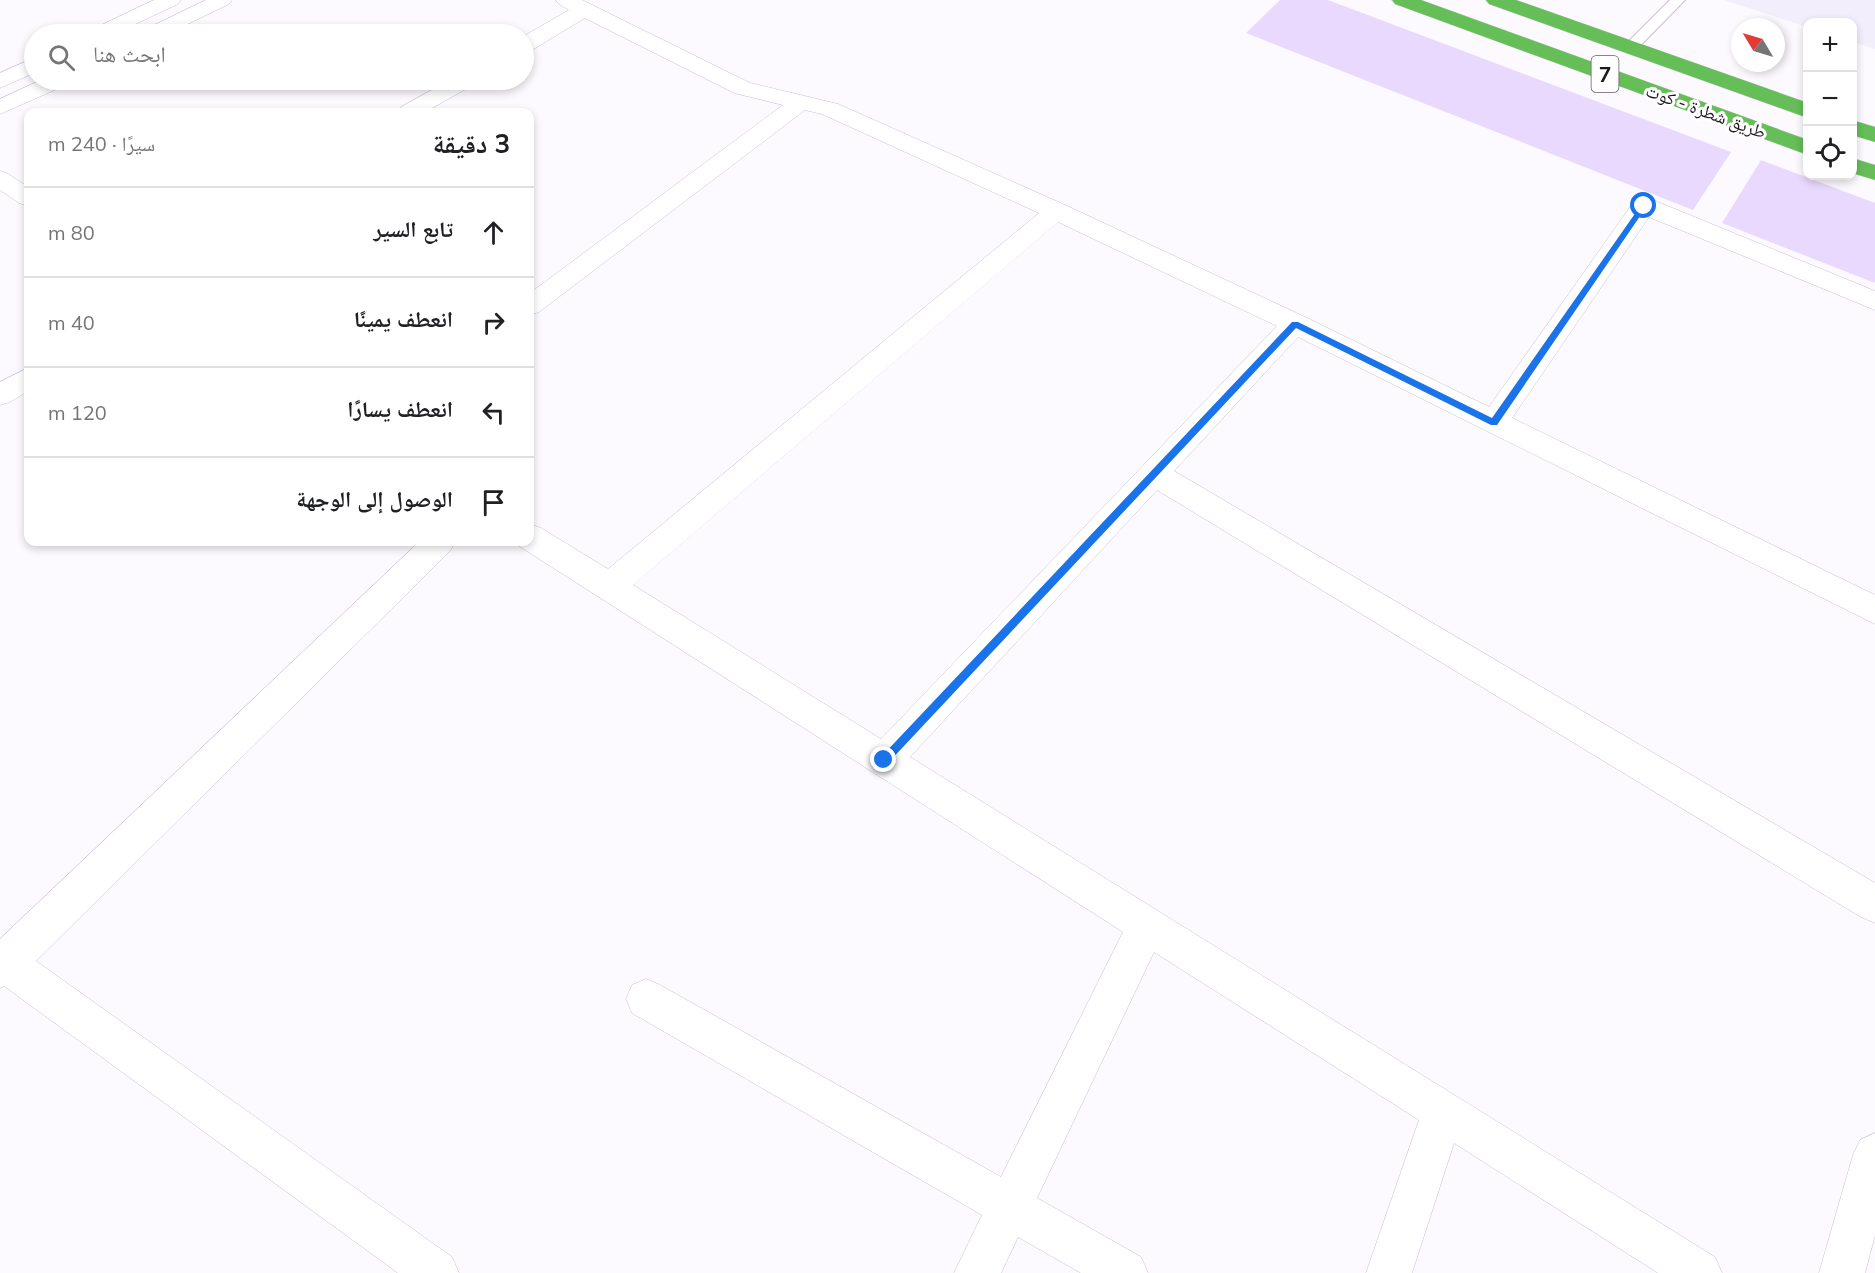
<!DOCTYPE html>
<html lang="ar">
<meta charset="utf-8">
<style>
:root{--surface:#fff;--page:#f6f6f6;--text:#202124;--muted:#757577;--line:#e0e0e0}
body{margin:0;font-family:Mulish,"Noto Naskh Arabic",sans-serif;background:var(--page);color:var(--text);direction:rtl}
.controls{position:absolute;right:18px;top:18px;display:grid;overflow:hidden;border-radius:12px;box-shadow:0 3px 9px #0003}
.controls button{width:54px;height:54px;display:grid;place-items:center;padding:0;border:0;border-bottom:2px solid var(--line);background:var(--surface);color:var(--text);font:30px sans-serif}
.compass{position:absolute;left:1731px;top:18px;width:54px;height:54px;border-radius:50%;background:var(--surface);box-shadow:0 3px 9px #0003;rotate:308deg}
.stop{position:absolute;width:18px;height:18px;margin:-14px;border:4px solid #1a73e8;border-radius:50%;background:#fff}
.stop.end{background:#1a73e8;border-color:#fff;box-shadow:0 2px 6px #0008}
.list{margin:0;padding:0;list-style:none}
h2{display:flex;justify-content:space-between;align-items:center;height:78px;margin:0;padding:0 24px;font-size:26px}
h2 small{font-size:20px;font-weight:400;color:var(--muted)}
.list li{display:grid;grid-template-columns:39px 1fr auto;gap:18px;align-items:center;box-sizing:border-box;height:90px;padding:0 24px;border-top:2px solid var(--line)}
.list b{display:block;font-size:22px;white-space:nowrap}
.list em{font-size:20px;font-style:normal;color:var(--muted)}
.icon{flex:none;width:33px;height:33px;fill:none;stroke:currentColor;stroke-width:2;stroke-linecap:round;stroke-linejoin:round}
.map{position:relative;flex:none;width:1875px;height:1273px;overflow:hidden;direction:ltr}
.search{position:absolute;background:var(--surface);box-shadow:0 3px 9px #0003;left:24px;top:24px;width:510px;height:66px;display:flex;align-items:center;gap:15px;box-sizing:border-box;padding:0 21px;border-radius:33px;color:var(--muted);font-size:22px}
.panel{position:absolute;background:var(--surface);box-shadow:0 3px 9px #0003;left:24px;top:108px;width:510px;height:438px;border-radius:12px;direction:rtl}
.map>svg:first-child{display:block}
</style>
<div class="map">
<svg width="1875" height="1273" viewBox="0 0 1875 1273">
<rect width="100%" height="100%" fill="#fcf9ff"/>
<path fill="#f3eefb" d="M1724,0h151v49l-22,-7 -1,-20h-44l-1,5z"/>
<path fill="#ead9fe" d="M1280,0h48l403,152 -38,58 -447,-177z
M1761,160l114,43v80l-153,-60z"/>
<g fill="none" stroke-linecap="round" stroke-linejoin="round">
<defs>
<path id="lane" d="M1670,0h15l-50,51h-10l-2,-3 2,-3z"/>
<path id="street" d="M556,0h26l168,83 88,21 227,101 240,112 184,90 146,-207 9,-2 9,2 222,91v19l-226,-93 -137,201 363,177v29l-577,-287 -124,134 701,412v40l-14,-6 -704,-427 -247,267 805,500 7,16h-64l-204,-130 -42,130h-46l53,-153 -265,-168 -117,246 104,59 7,16h-67l-63,-36 -17,36h-47l28,-58 -350,-202 -6,-14 6,-14 14,-6 14,6 341,192 122,-245 -604,-386 -2,-4h13v-18l11,4 67,41 431,-356 -217,-99 -17,-4 -266,202 -9,3v-22l253,-188 -49,-12 -149,-75 -53,32 -8,1v-15l45,-26 -10,-6zM1058,222l219,104 -396,413 -248,-154z
M450,80h26l-3,5 -48,27h-27l3,-5z
M0,171l8,3 20,13v19l-9,-3 -19,-13z
M28,368v23l-18,11 -10,3v-23z
M419,542h36l-5,9 -414,410 416,296 7,16h-61l-394,-287 -4,2v-49z
M1875,1133v102l-10,38h-46l34,-118 7,-15z"/>
<path id="secondary" d="M154,0h27l-3,4 -64,30h-27l4,-4z
M206,0h26l-3,4 -62,30h-27l4,-4z
M34,58v15l-34,15v-15z
M41,80h28l-3,5 -66,29v-15z"/>
<path id="highway" d="M1392,0h29l387,140v15l-413,-151z
M1486,0h30l292,103v15l-319,-114z
M1852,120l23,7v15l-23,-7z
M1852,158l23,7v15l-23,-7z"/>
</defs>
<use href="#lane" stroke="#c9bed8" stroke-width="2"/>
<use href="#street" stroke="#c9bed8" stroke-width="1"/>
<use href="#secondary" stroke="#c9bed8" stroke-width="1"/>
<use href="#highway" stroke="#d6d6d7" stroke-width="1"/>
<use href="#lane" fill="#fff" fill-rule="evenodd"/>
<use href="#street" fill="#fff" fill-rule="evenodd"/>
<use href="#secondary" fill="#fff" fill-rule="evenodd"/>
<use href="#highway" fill="#65be58" fill-rule="evenodd"/>
</g>
<path fill="#1a73e8" d="M1641,205l6,1 -150,219h-6l-195,-97 -408,435h-7v-6l411,-435h6l194,96z"/>
<g text-anchor="middle" dominant-baseline="central" stroke-width="6" stroke-linejoin="round" paint-order="stroke">
<g font-size="18" fill="#1d1922" stroke="#fff">
<text transform="translate(1706 111) rotate(20)">طريق شطرة - كوت</text>
</g>
<rect fill="#fff" stroke="#615e64" stroke-width="1.5" x="1591.5" y="56" width="27" height="36" rx="4.5"/>
<g font-size="21" font-weight="bold" fill="#1d1922">
<text x="1605" y="74">7</text>
</g>
</g>
</svg>
<div class="controls">
<button>+</button>
<button>−</button>
<button><svg class="icon" aria-label="locate" viewBox="0 0 24 24"><circle cx="12" cy="12" r="6"/><path d="M12 2v4M12 18v4M2 12h4M18 12h4"/></svg></button>
</div>
<svg class="compass" viewBox="-18 -18 36 36"><path d="M0-13l5 13h-10z" fill="#e53935"/><path d="M0 13l5-13h-10z" fill="#757577"/></svg>
<div class="stop" style="left:1644px;top:206px"></div>
<div class="stop end" style="left:884px;top:760px"></div>
<div class="search"><svg class="icon" aria-label="search" viewBox="0 0 24 24"><circle cx="10" cy="10" r="6"/><path d="M15 15l6 6"/></svg>ابحث هنا</div>
<section class="panel">
<h2>3 دقيقة<small>سيرًا · 240 m</small></h2>
<ul class="list">
<li><svg class="icon" aria-label="ahead" viewBox="0 0 24 24"><path d="M12 20V5M6 11l6-6 6 6"/></svg><div><b>تابع السير</b></div><em>80 m</em></li>
<li><svg class="icon" aria-label="right" viewBox="0 0 24 24"><path d="M7 20v-9h11M14 6l5 5-5 5"/></svg><div><b>انعطف يمينًا</b></div><em>40 m</em></li>
<li><svg class="icon" aria-label="left" viewBox="0 0 24 24"><path d="M17 20v-9H6M10 6l-5 5 5 5"/></svg><div><b>انعطف يسارًا</b></div><em>120 m</em></li>
<li><svg class="icon" aria-label="arrive" viewBox="0 0 24 24"><path d="M6 21V4h12l-3 4 3 4H6"/></svg><div><b>الوصول إلى الوجهة</b></div></li>
</ul>
</section>
</div>
